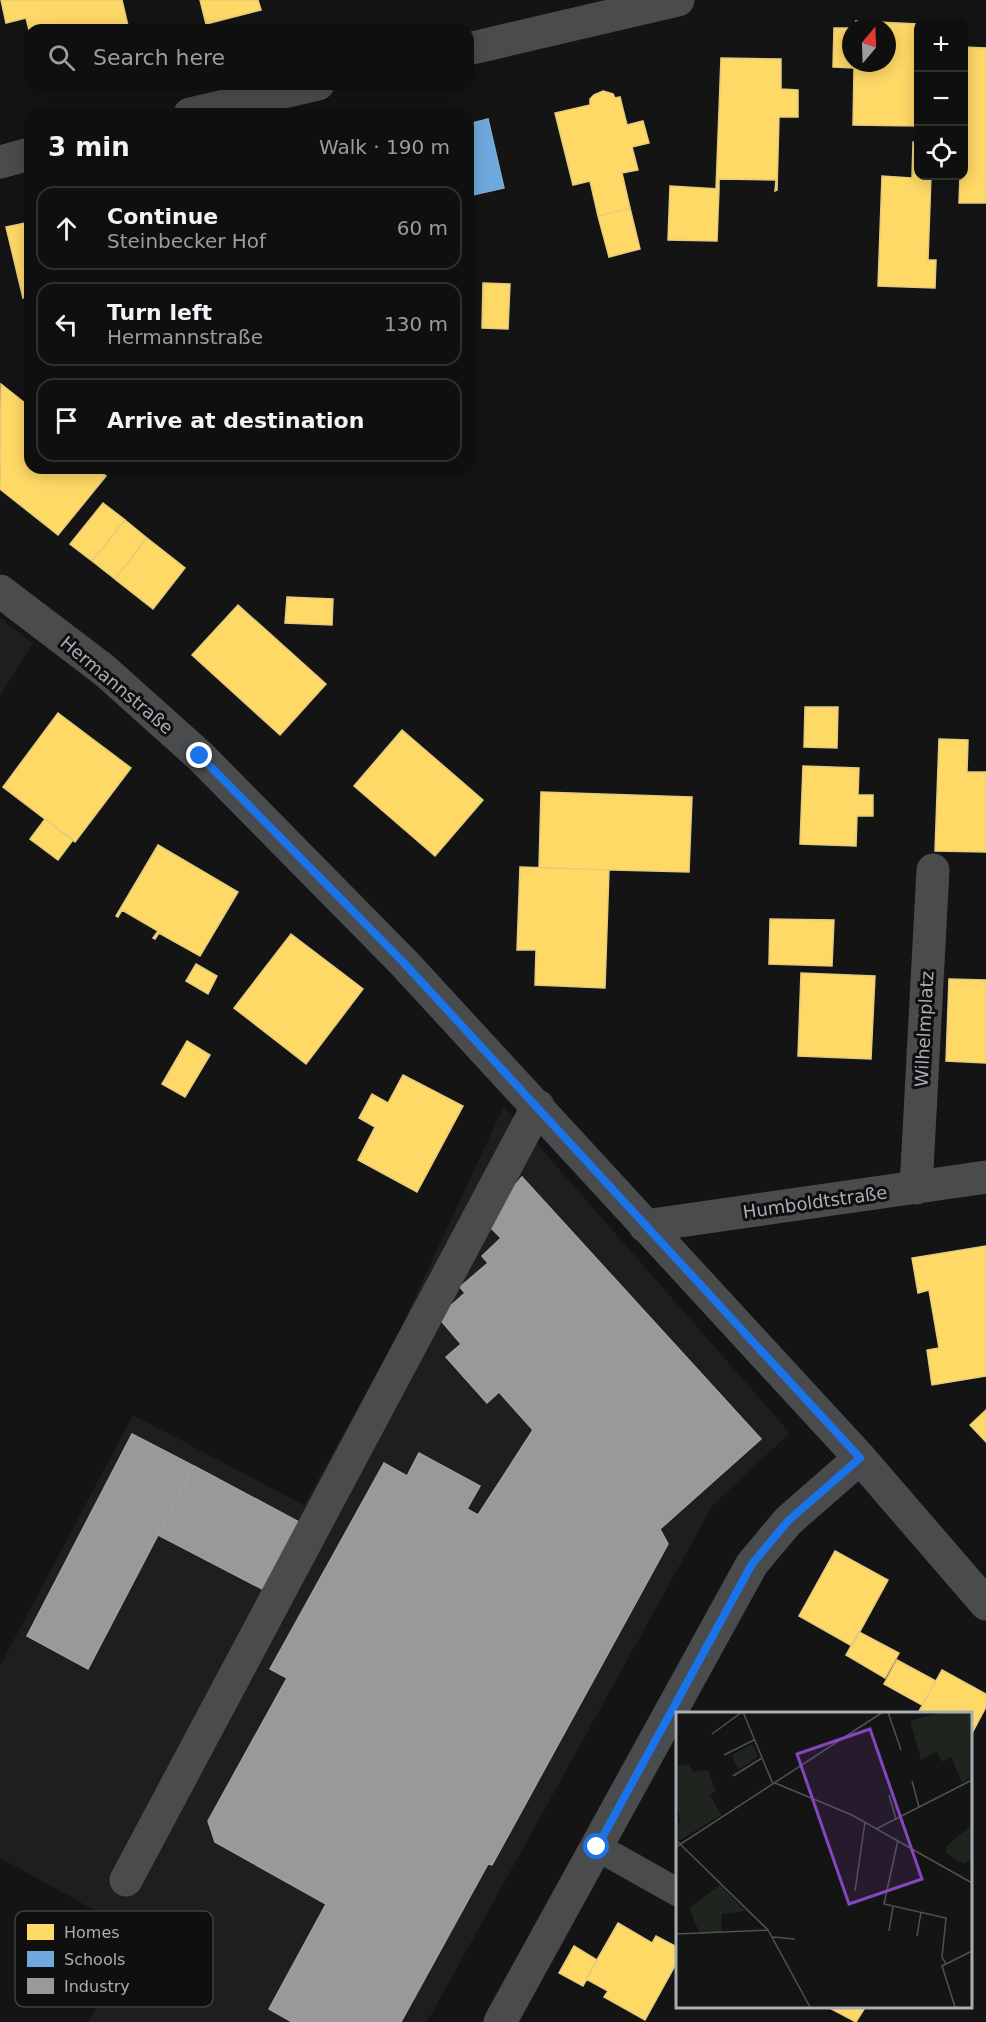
<!DOCTYPE html>
<meta charset="utf-8">
<style>
:root{--surface:#0f0f10;--page:#181819;--text:#f1f3f6;--muted:#9b9c9f;--line:#2f2f30}
body{margin:0;font-family:"DejaVu Sans",sans-serif;background:var(--page);color:var(--text)}
.controls{position:absolute;right:18px;top:18px;display:grid;overflow:hidden;border-radius:12px;box-shadow:0 3px 15px #0003}
.controls button{width:54px;height:54px;display:grid;place-items:center;padding:0;border:0;border-bottom:2px solid var(--line);background:var(--surface);color:var(--text);font:30px sans-serif}
.compass{position:absolute;left:842px;top:18px;width:54px;height:54px;border-radius:50%;background:var(--surface);box-shadow:0 3px 15px #0003;rotate:19deg}
.stop{position:absolute;width:18px;height:18px;margin:-14px;border:4px solid #1a73e8;border-radius:50%;background:#fff}
.stop.end{background:#1a73e8;border-color:#fff;box-shadow:0 2px 6px #0008}
.list{margin:0;padding:0;list-style:none}
h2{display:flex;justify-content:space-between;align-items:center;height:78px;margin:0;padding:0 24px;font-size:26px}
h2 small{font-size:20px;font-weight:400;color:var(--muted)}
.list li{display:grid;grid-template-columns:39px 1fr auto;gap:18px;align-items:center;box-sizing:border-box;height:84px;margin:0 12px 12px;padding:0 12px;border:2px solid var(--line);border-radius:18px}
.list b{display:block;font-size:22px;white-space:nowrap}
.list p{margin:0;font-size:20px;white-space:nowrap;color:var(--muted)}
.list em{font-size:20px;font-style:normal;color:var(--muted)}
.icon{flex:none;width:33px;height:33px;fill:none;stroke:currentColor;stroke-width:2;stroke-linecap:round;stroke-linejoin:round}
.map{position:relative;flex:none;width:986px;height:2022px;overflow:hidden}
.search{position:absolute;background:var(--surface);box-shadow:0 3px 15px #0003;left:24px;top:24px;width:450px;height:66px;display:flex;align-items:center;gap:15px;box-sizing:border-box;padding:0 21px;border-radius:18px;color:var(--muted);font-size:22px}
.panel{position:absolute;background:var(--surface);box-shadow:0 3px 15px #0003;left:24px;top:108px;width:450px;height:366px;border-radius:18px}
.map>svg:first-child{display:block}
</style>
<div class="map">
<svg width="986" height="2022" viewBox="0 0 986 2022">
<rect width="100%" height="100%" fill="#141415"/>
<path fill="#1e1e20" d="M0,618l33,25 -33,53z
M504,1106l286,327 -77,72 -286,517h-339l52,-87 -140,-77v-192l133,-251 171,90 91,-165z"/>
<path fill="#ffd966" stroke="#e5cc7d" stroke-width="1.5" d="M1,0h121l7,30h-99v4l-4,-16 -20,5z
M200,0h58l3,10 -55,14z
M856,21l62,3v89h-1l-1,13 -63,-1 1,-57 -21,-1 1,-39h17v35h36v-36h-31z
M964,47l22,1v155h-27l1,-27h4z
M721,58l60,1v30l17,1v27h-19l-2,73 -2,1 1,-11 -57,-1v10h-3z
M603,91l10,3 2,4 5,-1 7,28 16,-4 6,22 -17,4 6,23 -16,3 8,35 -32,8 -8,-35 -17,4 -18,-72 35,-8v-6l4,-4z
M913,142h5v34h13l-3,84h8l-1,28 -57,-2 4,-110 30,2z
M670,186l49,3 -2,52 -49,-1z
M630,208l10,41 -31,8 -11,-41z
M30,222v74l-7,2 -17,-71z
M483,283l27,1 -2,45 -26,-1z
M1,384l29,23v61h67l9,8 -48,59 -58,-46z
M103,503l22,17 -33,41 -22,-17z
M125,520l22,18 -32,41 -23,-18z
M147,538l38,30 -32,41 -38,-30z
M287,597l46,2 -1,26 -47,-2z
M238,605l88,79 -46,51 -88,-80z
M805,707h33l-1,41 -33,-1z
M58,713l73,55 -56,74 -72,-55z
M402,730l81,70 -48,56 -81,-70z
M939,739l29,1 -1,32h19v80l-51,-1z
M803,766l56,2 -1,27h15v21h-16l-1,30 -56,-2z
M541,792l151,5 -3,75 -150,-4z
M45,819l28,21 -15,20 -28,-21z
M158,845l80,47 -38,64 -41,-23 -4,6 -2,-1 5,-7 -36,-21 -4,7 -2,-1z
M520,867l89,3 -4,118 -70,-3 1,-35h-19z
M770,919l64,1 -2,46 -63,-2z
M291,934l72,55 -57,75 -72,-56z
M196,964l21,12 -9,18 -22,-13z
M801,973l74,3 -4,83 -73,-3z
M949,979l37,1v83l-40,-2z
M187,1041l23,14 -25,42 -23,-13z
M403,1075l60,31 -46,86 -59,-32 17,-33 -16,-9 13,-24 16,9z
M986,1246v130l-54,9 -5,-35 12,-2 -10,-58 -11,3 -6,-35z
M986,1410v32l-16,-17z
M835,1551l53,29 -36,66 -53,-30z
M859,1632l40,21 -14,25 -39,-23z
M897,1660l39,21 -14,24 -38,-21z
M942,1670l44,24v13l-16,30v-24h-52z
M618,1923l34,20 4,-7 21,11v15l-32,58 -41,-23 4,-6 -22,-12z
M574,1946l23,14 -14,26 -24,-13z
M826,2006h40l-10,16z"/>
<path fill="#6fa8dc" stroke="#80aad0" stroke-width="1.5" d="M488,119l16,69 -36,8v-72z"/>
<path fill="#999" stroke="#9d9fa1" stroke-width="1.5" d="M522,1177l239,262 -101,90 8,15 -176,321 -4,-1 -87,158h-109l-23,-13 57,-105 -111,-62 -7,-21 79,-143 -17,-9 114,-206 23,13 12,-23 61,33 -13,23 11,6 55,-85 -34,-38 -12,11 -41,-46 15,-13 -23,-27 27,-24 -5,-6 28,-24 -6,-7 19,-18 -17,-17z
M132,1434l62,32 -106,203 -61,-33z
M194,1466l107,57 -35,68 -108,-56z"/>
<g fill="none" stroke-linecap="round" stroke-linejoin="round">
<path stroke="#494b4d" stroke-width="28" d="M597,1847l80,45"/>
<path stroke="#494b4d" stroke-width="33" d="M0,591l104,79 96,86 204,207 456,495 126,146
M916,1188l17,-318
M645,1226l341,-49
M126,1880l412,-774
M500,2022l252,-458 36,-43 72,-63"/>
<path stroke="#494b4d" stroke-width="33" d="M468,49l210,-49
M190,114l128,-30
M0,162l30,-8"/>
</g>
<g fill="none" stroke-linecap="round" stroke-linejoin="round">
<path stroke="#1a73e8" stroke-width="8" d="M200,756l204,207 456,495 -72,63 -36,43 -155,283"/>
</g>
<g text-anchor="middle" dominant-baseline="central" stroke-width="6" stroke-linejoin="round" paint-order="stroke">
<g font-size="18" fill="#a7aeb4" stroke="#0f0f10">
<text transform="translate(117 685) rotate(40)">Hermannstraße</text>
<text transform="translate(924 1029) rotate(-87)">Wilhelmplatz</text>
<text transform="translate(815 1202) rotate(-8)">Humboldtstraße</text>
</g>
</g>
<g transform="translate(676 1712)">
<rect width="296" height="296" fill="#141415"/>
<path d="M266,0h29v65l-9,6 -11,-26 -8,5 -7,-11 -15,9 -11,-39zM76,32l6,13 -20,13 -6,-15zM13,52l4,8 15,-2 8,21 -6,4 11,20 -41,25 -4,-3v-13l5,-2 -5,-17v-39zM295,113v35l-8,4 -17,-11v-6zM44,173l25,26 -23,3 -1,19 -21,1 -11,-26z" fill="#1f241f"/>
<path fill="none" stroke="#4f5255" stroke-width="1.5" d="M67,0l30,72M212,0l13,38M36,22l30,-22M48,43l30,-15M57,64l29,-18M236,69l7,26M99,71l77,32 120,68M213,83l7,24M200,117l96,-49M0,128l92,90 42,77M222,128l-14,64 62,14 -4,39 4,7M0,135l207,-135M179,179l10,-69M213,219l4,-24M0,222l92,-4M241,224l4,-24M97,225l22,2M279,295l-13,-41 30,-15"/>
<path fill="#8446bd" fill-opacity="0.15" stroke="#8446bd" stroke-width="3" d="M194,17l52,150 -73,25 -52,-150z"/>
<rect width="296" height="296" fill="none" stroke="#a7aeb4" stroke-width="3"/>
</g>
<rect x="15" y="1911" width="198" height="96" rx="9" fill="#0f0f10" stroke="#3d3f41" stroke-width="1.5"/>
<rect x="27" y="1924" width="27" height="16" fill="#ffd966"/>
<rect x="27" y="1951" width="27" height="16" fill="#6fa8dc"/>
<rect x="27" y="1978" width="27" height="16" fill="#999"/>
<g font-size="16" fill="#a7aeb4">
<text x="64" y="1938">Homes</text>
<text x="64" y="1965">Schools</text>
<text x="64" y="1992">Industry</text>
</g>
</svg>
<div class="controls">
<button>+</button>
<button>−</button>
<button><svg class="icon" aria-label="locate" viewBox="0 0 24 24"><circle cx="12" cy="12" r="6"/><path d="M12 2v4M12 18v4M2 12h4M18 12h4"/></svg></button>
</div>
<svg class="compass" viewBox="-18 -18 36 36"><path d="M0-13l5 13h-10z" fill="#e53935"/><path d="M0 13l5-13h-10z" fill="#9b9c9f"/></svg>
<div class="stop" style="left:597px;top:1847px"></div>
<div class="stop end" style="left:200px;top:756px"></div>
<div class="search"><svg class="icon" aria-label="search" viewBox="0 0 24 24"><circle cx="10" cy="10" r="6"/><path d="M15 15l6 6"/></svg>Search here</div>
<section class="panel">
<h2>3 min<small>Walk · 190 m</small></h2>
<ul class="list">
<li><svg class="icon" aria-label="ahead" viewBox="0 0 24 24"><path d="M12 20V5M6 11l6-6 6 6"/></svg><div><b>Continue</b><p>Steinbecker Hof</p></div><em>60 m</em></li>
<li><svg class="icon" aria-label="left" viewBox="0 0 24 24"><path d="M17 20v-9H6M10 6l-5 5 5 5"/></svg><div><b>Turn left</b><p>Hermannstraße</p></div><em>130 m</em></li>
<li><svg class="icon" aria-label="arrive" viewBox="0 0 24 24"><path d="M6 21V4h12l-3 4 3 4H6"/></svg><div><b>Arrive at destination</b></div></li>
</ul>
</section>
</div>
